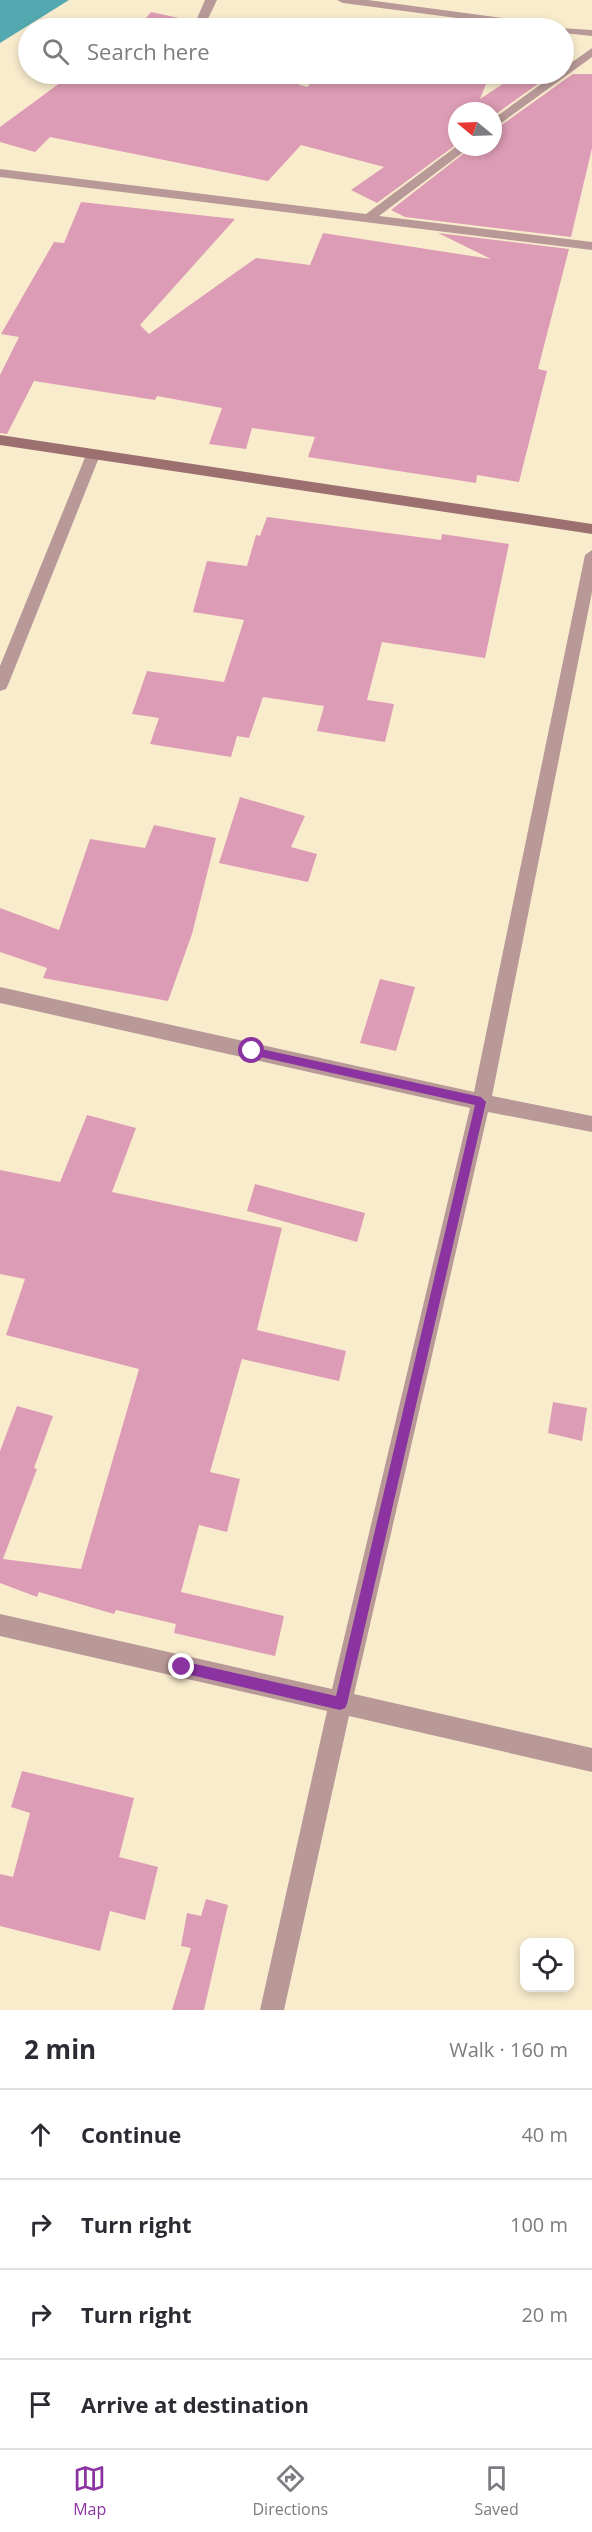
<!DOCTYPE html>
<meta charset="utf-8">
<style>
:root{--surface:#fff;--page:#f7f7f7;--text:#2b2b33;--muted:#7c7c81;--line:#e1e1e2;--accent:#8b33a0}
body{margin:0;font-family:"Open Sans",sans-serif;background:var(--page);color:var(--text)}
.controls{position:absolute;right:18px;bottom:18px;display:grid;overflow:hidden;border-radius:12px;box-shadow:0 3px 9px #0003}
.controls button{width:54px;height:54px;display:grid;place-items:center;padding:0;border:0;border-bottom:2px solid var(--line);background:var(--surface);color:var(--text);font:30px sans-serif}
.compass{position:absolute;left:448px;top:102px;width:54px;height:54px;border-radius:50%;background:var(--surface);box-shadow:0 3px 9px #0003;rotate:289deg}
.stop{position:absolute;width:18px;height:18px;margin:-14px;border:4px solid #8b33a0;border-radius:50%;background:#fff}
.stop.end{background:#8b33a0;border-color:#fff;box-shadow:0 2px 6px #0008}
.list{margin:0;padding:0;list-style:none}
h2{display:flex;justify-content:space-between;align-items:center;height:78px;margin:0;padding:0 24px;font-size:26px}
h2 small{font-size:20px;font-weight:400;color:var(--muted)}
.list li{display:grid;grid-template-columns:39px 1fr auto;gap:18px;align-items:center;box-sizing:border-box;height:90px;padding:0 24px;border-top:2px solid var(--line)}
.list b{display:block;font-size:22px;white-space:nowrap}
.list em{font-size:20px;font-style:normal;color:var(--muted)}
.icon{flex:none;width:33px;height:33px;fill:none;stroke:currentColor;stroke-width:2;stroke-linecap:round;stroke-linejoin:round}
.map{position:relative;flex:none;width:592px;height:2010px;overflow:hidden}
.search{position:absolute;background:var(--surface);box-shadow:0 3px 9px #0003;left:18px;right:18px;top:18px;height:66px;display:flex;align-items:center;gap:15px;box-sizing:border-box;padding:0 21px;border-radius:33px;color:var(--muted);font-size:22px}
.sheet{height:438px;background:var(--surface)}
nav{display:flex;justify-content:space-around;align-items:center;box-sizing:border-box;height:84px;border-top:2px solid var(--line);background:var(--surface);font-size:16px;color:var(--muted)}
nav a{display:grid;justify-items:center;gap:3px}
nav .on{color:var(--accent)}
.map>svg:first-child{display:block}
</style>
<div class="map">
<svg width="592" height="2010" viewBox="0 0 592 2010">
<rect width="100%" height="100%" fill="#f8eccd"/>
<path fill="#53a9af" d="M0,0h69l-69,43z"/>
<path fill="#dd9cb5" d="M151,12l42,9 4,6h8l3,-2 18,3h-111l11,-8 14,5z
M60,74h207l40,13 11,-11 11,4 3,-6h158l-10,25 38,-25h34l-59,42v-5h-36v33l-80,59 -26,-13 33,-23 -83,-22 -33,36 -218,-44 -15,15 -35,-10v-15l64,-47 -8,-3z
M573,74h19v74l-21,89 -166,-20 -14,-7 81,-63h21v-16z
M81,202l154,17 -95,106 9,9 107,-76 54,7 13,-32 168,26 -53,-26 131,16 -31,120 9,2 -28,111 -42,-7 -1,8 -168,-26 7,-20 -63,-9 -6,21 -37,-5 13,-36 -65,-12 -2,4 -121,-19 -27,53 -7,-1v-58l19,-38 -18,-3 53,-92 10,1z
M267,517l174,23 1,-6 67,10 -24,114 -103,-16 -15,58 27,4 -9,38 -68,-11 7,-25 -61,-9 -14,41 -12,-2 -6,21 -81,-13 9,-26 -27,-4 15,-43 77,11 20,-62 -51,-8 14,-51 40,5 9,-31 4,1z
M240,797l65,19 -14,31 26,7 -9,28 -89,-19z
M154,825l62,13 -24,96 -24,67 -125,-23 4,-10 -47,-16v-44l59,22 31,-91 55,9z
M380,979l35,8 -19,64 -36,-8z
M87,1115l49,13 -24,64 170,36 -25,102 89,21 -7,30 -97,-22 -32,113 30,7 -13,53 -28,-7 -18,67 103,24 -9,40 -101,-23 2,-9 -60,-14 -2,4 -75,-22 -2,5 -37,-14v-132l17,-45 36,10 -19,52 3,1 -34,90 78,10 58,-200 -133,-34 19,-56 -25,-5v-104l60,12z
M255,1184l110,29 -8,29 -110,-31z
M553,1402l34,6 -5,33 -34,-8z
M22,1771l112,27 -15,59 39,10 -13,53 -35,-9 -10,40 -100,-25v-52l13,3 17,-64 -19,-6z
M206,1899l22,6 -24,105h-32l19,-62 -10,-2 6,-33 14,3z"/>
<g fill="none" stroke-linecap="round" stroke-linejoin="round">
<path fill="#b89998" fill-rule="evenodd" d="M205,0h12l-12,25h-8l-2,-2z
M337,0h31l187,25 5,3 32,2v6l-28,-3v-5h-31l-190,-25z
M592,48v9l-99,72v-10l62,-45h9v-6z
M457,146l13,1 -91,69 213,26v8l-592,-73v-8l366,45z
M93,450l7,5 -92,230 -2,4 -6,2v-25l86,-211z
M592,550v42l-100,504 100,20v16l-104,-20 -134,582 238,54v24l-243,-56 -65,294h-24l67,-299 -327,-75v-22l332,75 138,-581 -470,-105v-16l474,105 111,-537z"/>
<path fill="#9d7070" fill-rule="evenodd" d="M0,435l592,89v10l-592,-89z"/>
</g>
<path fill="#8b33a0" d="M252,1047l229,50 5,5 -139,602 -2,4 -5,2 -158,-37 -7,-6 7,-6 154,35 139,-591 -223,-50 -5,-4z"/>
</svg>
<div class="controls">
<button><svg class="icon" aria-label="locate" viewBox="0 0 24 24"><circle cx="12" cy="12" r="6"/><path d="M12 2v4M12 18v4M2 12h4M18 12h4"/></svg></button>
</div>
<svg class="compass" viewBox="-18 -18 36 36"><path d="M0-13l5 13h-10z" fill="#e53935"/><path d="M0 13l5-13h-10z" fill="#7c7c81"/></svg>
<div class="stop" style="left:252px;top:1051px"></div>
<div class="stop end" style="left:182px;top:1667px"></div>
<div class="search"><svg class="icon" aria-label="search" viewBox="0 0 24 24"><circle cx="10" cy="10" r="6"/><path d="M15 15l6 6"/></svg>Search here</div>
</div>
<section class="sheet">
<h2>2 min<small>Walk · 160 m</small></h2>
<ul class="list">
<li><svg class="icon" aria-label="ahead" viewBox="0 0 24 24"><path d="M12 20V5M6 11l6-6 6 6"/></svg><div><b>Continue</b></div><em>40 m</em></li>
<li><svg class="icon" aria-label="right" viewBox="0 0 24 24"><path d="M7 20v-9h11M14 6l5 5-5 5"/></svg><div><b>Turn right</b></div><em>100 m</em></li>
<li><svg class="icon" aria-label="right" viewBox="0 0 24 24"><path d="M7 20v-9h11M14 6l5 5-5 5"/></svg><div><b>Turn right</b></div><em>20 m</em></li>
<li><svg class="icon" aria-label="arrive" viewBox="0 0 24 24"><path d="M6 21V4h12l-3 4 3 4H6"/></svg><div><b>Arrive at destination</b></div></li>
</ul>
</section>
<nav>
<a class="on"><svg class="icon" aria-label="map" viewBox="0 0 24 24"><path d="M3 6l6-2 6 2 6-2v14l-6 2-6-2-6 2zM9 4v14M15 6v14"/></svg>Map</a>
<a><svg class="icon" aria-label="directions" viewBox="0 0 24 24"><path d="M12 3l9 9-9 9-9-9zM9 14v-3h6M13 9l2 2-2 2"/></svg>Directions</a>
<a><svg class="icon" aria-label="saved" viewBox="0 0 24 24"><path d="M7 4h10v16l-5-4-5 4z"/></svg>Saved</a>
</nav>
